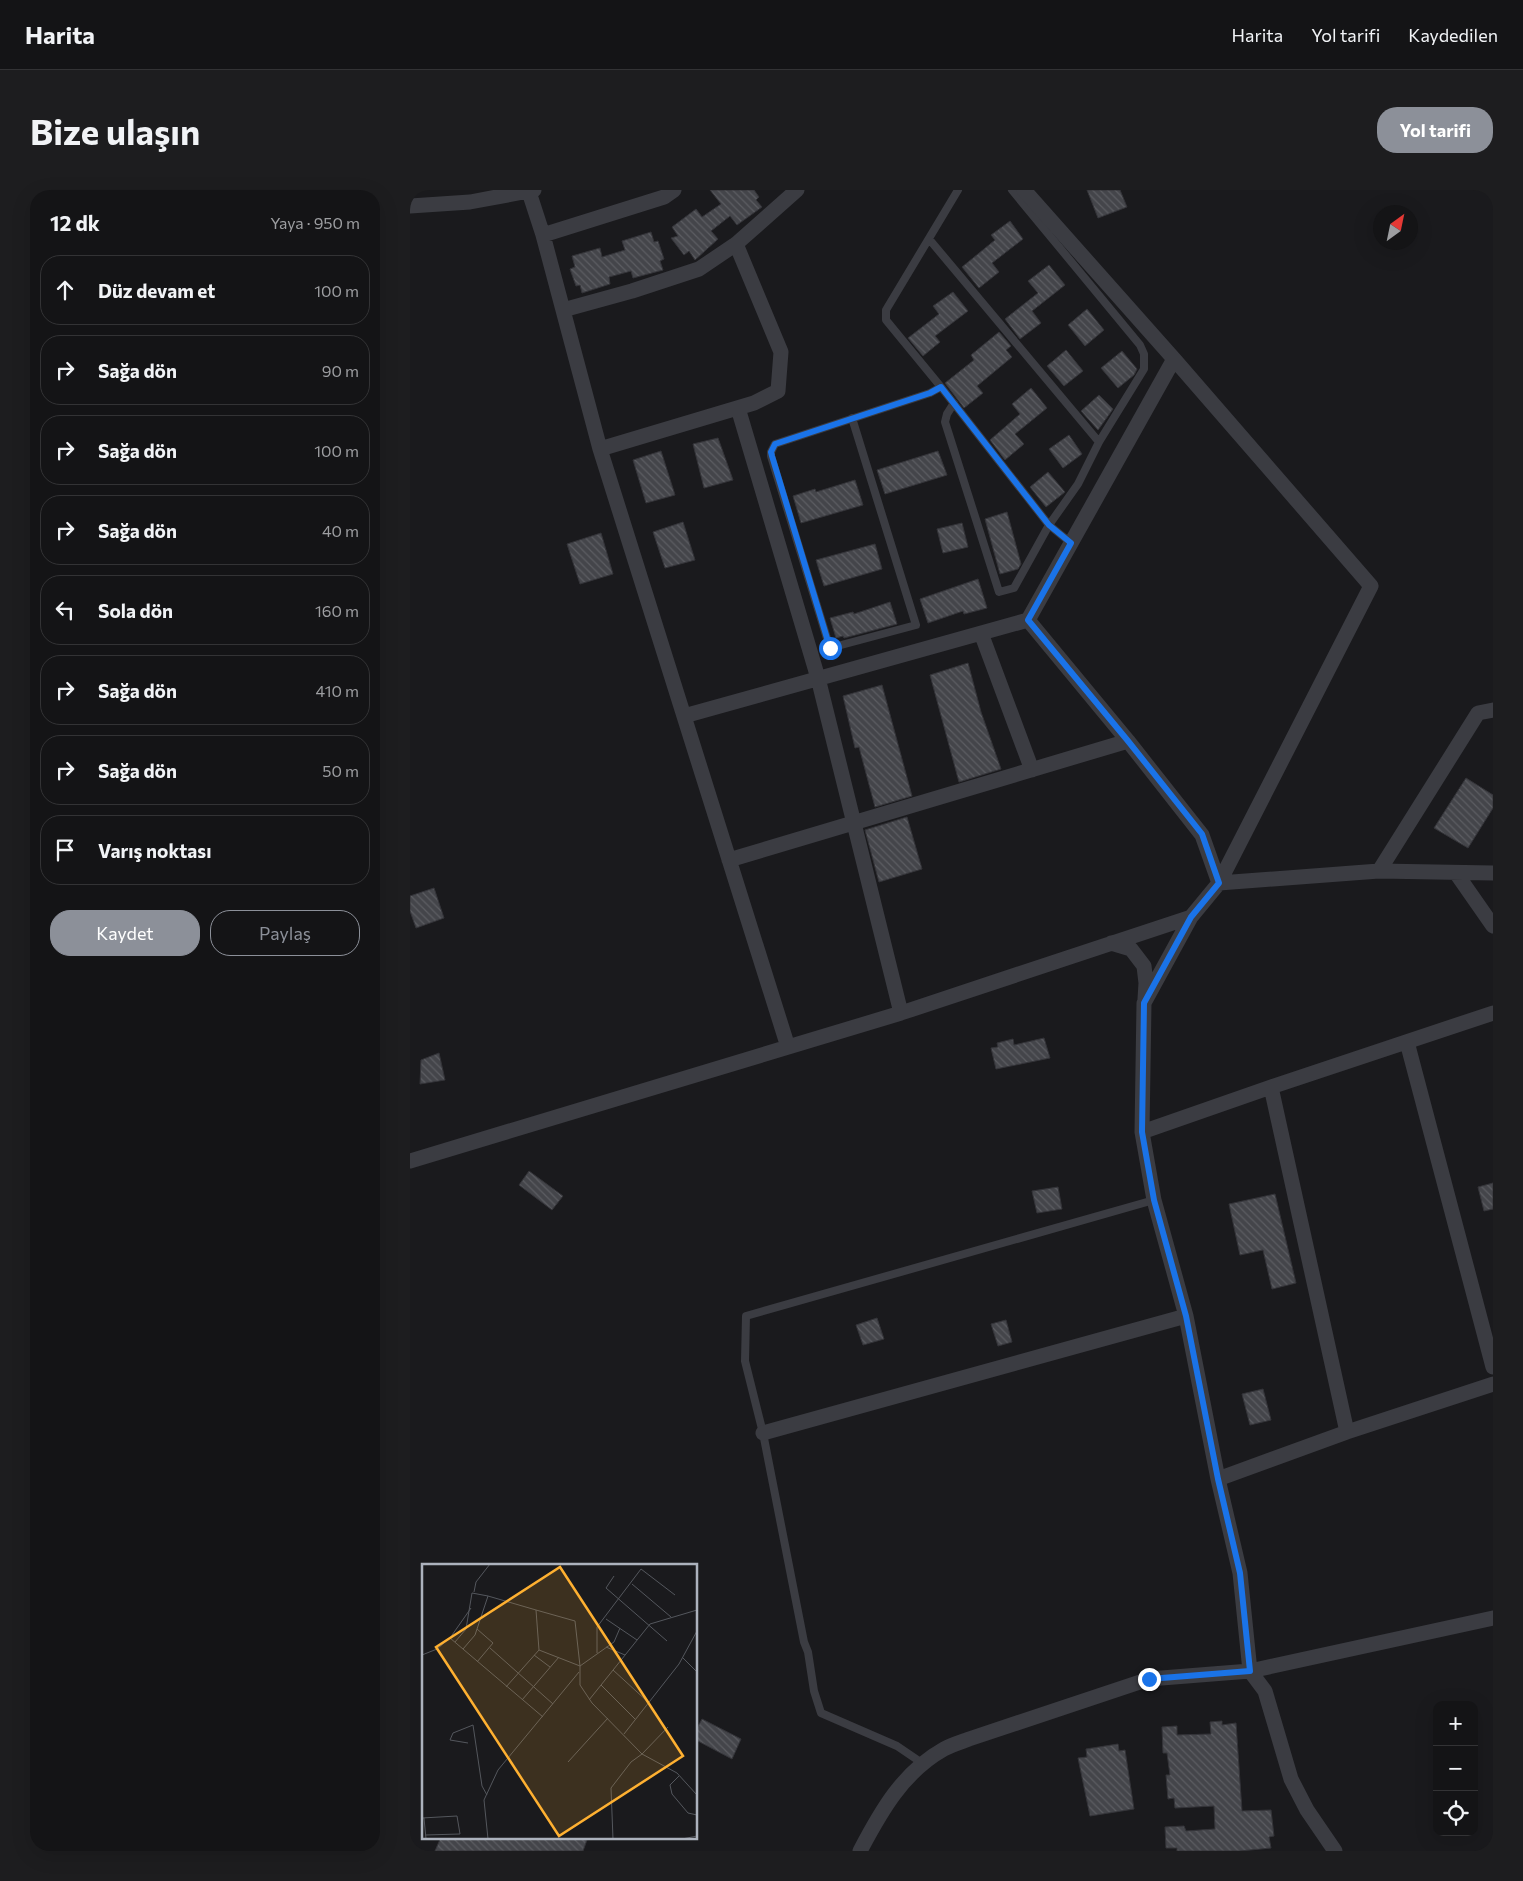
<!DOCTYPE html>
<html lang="tr">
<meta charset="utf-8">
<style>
:root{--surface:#141416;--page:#1d1d1f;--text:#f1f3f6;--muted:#9d9ea1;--line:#333335;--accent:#8c9099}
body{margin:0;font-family:Commissioner,sans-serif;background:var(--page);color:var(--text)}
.controls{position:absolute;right:15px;bottom:15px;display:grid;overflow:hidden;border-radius:10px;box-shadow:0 5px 20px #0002}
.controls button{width:45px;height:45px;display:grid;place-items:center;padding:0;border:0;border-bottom:1px solid var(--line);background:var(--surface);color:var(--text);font:25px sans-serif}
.compass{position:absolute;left:963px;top:15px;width:45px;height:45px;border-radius:50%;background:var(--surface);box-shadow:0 5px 20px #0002;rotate:33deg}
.stop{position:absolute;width:15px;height:15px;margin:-11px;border:4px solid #1a73e8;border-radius:50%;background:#fff}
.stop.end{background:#1a73e8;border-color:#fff;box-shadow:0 1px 5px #0008}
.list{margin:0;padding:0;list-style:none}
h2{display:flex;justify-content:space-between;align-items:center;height:65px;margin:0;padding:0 20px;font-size:21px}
h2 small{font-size:16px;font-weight:400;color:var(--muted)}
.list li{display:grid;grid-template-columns:32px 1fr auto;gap:15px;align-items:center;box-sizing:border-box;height:70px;margin:0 10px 10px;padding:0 10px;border:1px solid var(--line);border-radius:20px}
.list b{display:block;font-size:19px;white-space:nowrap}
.list em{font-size:16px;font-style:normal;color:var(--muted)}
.actions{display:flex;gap:10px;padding:15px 20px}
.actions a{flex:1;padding:11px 0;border:1px solid var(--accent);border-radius:20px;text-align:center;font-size:18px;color:var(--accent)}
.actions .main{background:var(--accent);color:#fff}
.icon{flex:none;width:28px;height:28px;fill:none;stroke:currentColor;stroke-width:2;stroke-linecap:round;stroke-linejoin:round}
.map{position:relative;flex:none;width:1083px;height:1661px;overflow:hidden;border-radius:20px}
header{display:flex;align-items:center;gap:30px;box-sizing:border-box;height:70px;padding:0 25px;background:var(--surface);border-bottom:1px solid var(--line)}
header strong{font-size:24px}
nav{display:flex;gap:28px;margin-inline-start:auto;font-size:18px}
.intro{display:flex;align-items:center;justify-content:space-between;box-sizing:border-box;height:120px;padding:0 30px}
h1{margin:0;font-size:35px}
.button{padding:12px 22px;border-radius:20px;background:var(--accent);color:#fff;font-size:18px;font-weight:700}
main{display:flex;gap:30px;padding:0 30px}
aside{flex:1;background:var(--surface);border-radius:20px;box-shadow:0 5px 20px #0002}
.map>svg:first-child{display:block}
</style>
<header>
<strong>Harita</strong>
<nav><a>Harita</a><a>Yol tarifi</a><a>Kaydedilen</a></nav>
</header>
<div class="intro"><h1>Bize ulaşın</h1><a class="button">Yol tarifi</a></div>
<main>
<aside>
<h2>12 dk<small>Yaya · 950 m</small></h2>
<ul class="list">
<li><svg class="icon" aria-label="ahead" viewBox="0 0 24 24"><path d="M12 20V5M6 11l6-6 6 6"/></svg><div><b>Düz devam et</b></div><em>100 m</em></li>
<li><svg class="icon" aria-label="right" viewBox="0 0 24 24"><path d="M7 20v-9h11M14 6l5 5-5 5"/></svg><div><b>Sağa dön</b></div><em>90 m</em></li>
<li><svg class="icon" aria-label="right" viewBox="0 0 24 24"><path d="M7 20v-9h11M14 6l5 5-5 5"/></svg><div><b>Sağa dön</b></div><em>100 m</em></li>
<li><svg class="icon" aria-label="right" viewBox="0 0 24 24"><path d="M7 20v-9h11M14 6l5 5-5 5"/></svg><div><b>Sağa dön</b></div><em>40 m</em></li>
<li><svg class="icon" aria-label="left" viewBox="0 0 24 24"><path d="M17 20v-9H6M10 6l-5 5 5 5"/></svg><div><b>Sola dön</b></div><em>160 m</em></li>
<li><svg class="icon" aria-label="right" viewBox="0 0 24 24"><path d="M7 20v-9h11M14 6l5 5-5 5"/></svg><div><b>Sağa dön</b></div><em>410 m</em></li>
<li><svg class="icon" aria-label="right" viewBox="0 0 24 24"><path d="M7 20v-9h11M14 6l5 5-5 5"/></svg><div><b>Sağa dön</b></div><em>50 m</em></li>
<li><svg class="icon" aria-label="arrive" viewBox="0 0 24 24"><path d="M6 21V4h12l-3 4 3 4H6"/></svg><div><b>Varış noktası</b></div></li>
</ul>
<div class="actions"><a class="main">Kaydet</a><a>Paylaş</a></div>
</aside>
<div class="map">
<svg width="1083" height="1661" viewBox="0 0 1083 1661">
<defs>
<pattern id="building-back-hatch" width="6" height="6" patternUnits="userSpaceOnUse" patternTransform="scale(1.25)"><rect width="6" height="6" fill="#44454a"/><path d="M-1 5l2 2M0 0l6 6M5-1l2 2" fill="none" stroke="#5c5d62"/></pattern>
</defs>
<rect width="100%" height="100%" fill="#1a1a1d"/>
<path fill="url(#building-back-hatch)" stroke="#343439" d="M300,0h44l5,7 -3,3 6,7 -25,18 -7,-9 -19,15 7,8 -23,21 -6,-9 -5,4 -13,-17 7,-2 -6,-9 24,-18 6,8 19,-13z
M677,0h33l7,17 -29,11z
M600,31l13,18 -31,24 7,9 -20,16 -17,-21 33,-27 -4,-5z
M241,42l3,10 4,-1 6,18 -4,2 3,9 -30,8 -2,-7 -22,6 1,7 -28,9 -2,-8 -4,1 -6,-17 5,-2 -3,-11 28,-8 2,9 23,-7 -3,-9z
M639,75l16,20 -33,26 9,12 -21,16 -15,-20 33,-26 -10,-12z
M543,102l15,19 -33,25 5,6 -17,14 -15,-18 31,-24 -6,-8z
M677,119l17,21 -19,16 -17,-21z
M589,142l12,14 -5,4 6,7 -35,29 6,7 -19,15 -19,-25 29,-23 -3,-5z
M656,160l17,21 -19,15 -17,-20z
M712,161l15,18 -3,6 -16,13 -17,-20z
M621,198l16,20 -32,26 9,10 -19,16 -15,-20 30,-26 -8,-10z
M689,205l14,14 -15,21 -17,-19z
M659,245l13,19 -19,14 -14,-19z
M308,248l15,42 -29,8 -11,-44z
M251,261l14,44 -29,8 -13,-43z
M528,261l9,24 -62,19 -8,-24z
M638,282l17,20 -19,15 -16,-20z
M445,290l8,25 -62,18 -8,-27 22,-7 1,3z
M597,322l14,52 -3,5 -18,5 -15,-55z
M273,332l12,38 -30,8 -12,-36z
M552,333l6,24 -25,6 -6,-24z
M191,343l12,41 -33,10 -13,-40z
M465,354l7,25 -58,17 -8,-26z
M568,389l9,29 -23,6 -1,-3 -35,12 -8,-24z
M480,412l7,22 -53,14 -1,-2 -7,2 -6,-20 23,-6 1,2z
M558,473l13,49 20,57 -42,13 -29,-107z
M472,495l30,111 -37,11 -16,-60 -4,1 -12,-52z
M1056,588l27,17v13l-25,40 -34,-20z
M497,627l15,52 -43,13 -14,-52z
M24,698l10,30 -28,10 -6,-17v-15z
M634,848l6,20 -54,11 -5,-21 7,-1 -1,-4 16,-4 1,6z
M29,863l6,27 -25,4 1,-24z
M119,981l34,25 -11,14 -33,-25z
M1083,993v26l-9,2 -6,-24z
M648,997l4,22 -25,4 -5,-22z
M865,1004l21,89 -24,6 -9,-39 -23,5 -11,-51z
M467,1128l7,21 -21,6 -7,-20z
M596,1130l6,22 -14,4 -7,-22z
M853,1199l8,31 -21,5 -8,-31z
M292,1529l39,20 -9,20 -36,-19v-10z
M812,1531v4l14,-2 6,88 29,-1 3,26 -5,1 2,11 -31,3h-63v-3h-11l-1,-21 19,-1 2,5 29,-2 -1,-23 -39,2 -1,-10 -6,1 -2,-24h4l-3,-22h-4l-1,-26 15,-1v9l34,-1 -1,-12z
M708,1554l1,7 6,-1 9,59 -44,7 -12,-58 9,-1 -1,-8z
M31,1647h147l-5,14h-148z"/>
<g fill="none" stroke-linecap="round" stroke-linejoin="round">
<path stroke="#3b3c42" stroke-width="8" d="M548,0l-72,120v10l55,67 108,138 22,18
M519,49l170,203
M544,213l-7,11 -2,8 54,170 15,-4 35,-63 29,-41 21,-42 45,-73v-15l-4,-9 -128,-155
M442,228l64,207 -86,23 -59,-192v-4l4,-8 155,-51 11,-6
M512,1573l-25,-17 -76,-33 -7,-22 -6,-39 -4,-10 -41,-209 -18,-72 1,-45 408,-116"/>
<path stroke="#3b3c42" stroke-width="15" d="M614,0l150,169
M119,2l14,43 57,214 188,598
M0,16l60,-4 64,-12
M133,45l121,-38 10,-7
M153,120l69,-19 67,-22 37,-25 61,-54
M328,218l80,270 83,335
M190,259l154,-46 24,-12 3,-39 -45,-108
M618,430l100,121 74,94 17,48
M571,443l51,137
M274,526l344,-96 146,-261 197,227 -152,297
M319,670l399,-119
M969,681l99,-158 15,-3
M1046,683l37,53
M1083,683l-114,-2 -160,12 -28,34 -47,86 -2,129 12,68 32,116 32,163 22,94 10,98 243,-53
M701,753l20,6 13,17 2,17 -1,16
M997,852l86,325
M861,897l76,345
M732,942l129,-45 222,-74
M0,971l491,-148 290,-96
M353,1243l423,-117
M808,1289l129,-47 146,-48
M450,1661c21,-40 43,-79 84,-102 7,-4 17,-7 25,-10l180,-60 101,-8 15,20 26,88 16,31 28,41"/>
</g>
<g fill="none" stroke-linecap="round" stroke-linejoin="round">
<path stroke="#1a73e8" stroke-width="6" d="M420,458l-58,-192 -1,-4 4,-8 155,-51 11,-6 108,138 22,18 -43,77 100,121 74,93 17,49 -28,34 -47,86 -2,129 12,68 32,116 32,163 22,94 10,98 -101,8"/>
</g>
<g transform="translate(12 1374)">
<rect width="275" height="275" fill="#1a1a1d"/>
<path fill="none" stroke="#54575d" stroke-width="1" d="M192,12l-8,12 61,53M210,20l39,33M52,28l2,-10 14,-18M184,55l31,21M198,64l-6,14 -34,24v19l12,18 50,51 26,-27M28,74l93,79M33,78l11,-13 6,-36 16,3M184,83l19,8M68,84l63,56M41,85l12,-14 13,-39 48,14M117,86l41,16M175,89v-26l44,-58 34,26M0,91l15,-6 13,-11 21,-30M112,91l16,12M261,94l14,14M55,98l16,-19 -16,-14M191,106l35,32M179,121l34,34M84,123l33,-37 -3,-40 39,11 5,45M100,136l37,-43M167,136l61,-76 47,-14M202,170l55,-70 18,-33M46,179l-18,-3 3,-7 20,-8 9,61 5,9M146,198l40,-44M257,212l-9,9 2,9 16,19 9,2M0,254l35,-2 3,18 -35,1M2,254l2,21M66,275l-4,-39 14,-30 81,-98M191,275l-2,-51 20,-26 11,-8 35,19 20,22M260,275l15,-3"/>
<path fill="#feb031" fill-opacity="0.15" stroke="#feb031" stroke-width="2.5" d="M138,3l123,189 -124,80 -123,-189z"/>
<rect width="275" height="275" fill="none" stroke="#acb2bd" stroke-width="2.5"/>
</g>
</svg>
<div class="controls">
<button>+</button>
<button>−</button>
<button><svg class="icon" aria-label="locate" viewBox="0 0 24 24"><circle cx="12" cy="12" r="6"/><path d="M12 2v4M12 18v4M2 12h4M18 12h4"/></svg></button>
</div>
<svg class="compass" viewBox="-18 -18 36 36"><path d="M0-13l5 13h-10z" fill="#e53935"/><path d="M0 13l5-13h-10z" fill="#9d9ea1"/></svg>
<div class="stop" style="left:420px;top:458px"></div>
<div class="stop end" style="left:739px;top:1489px"></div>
</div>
</main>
